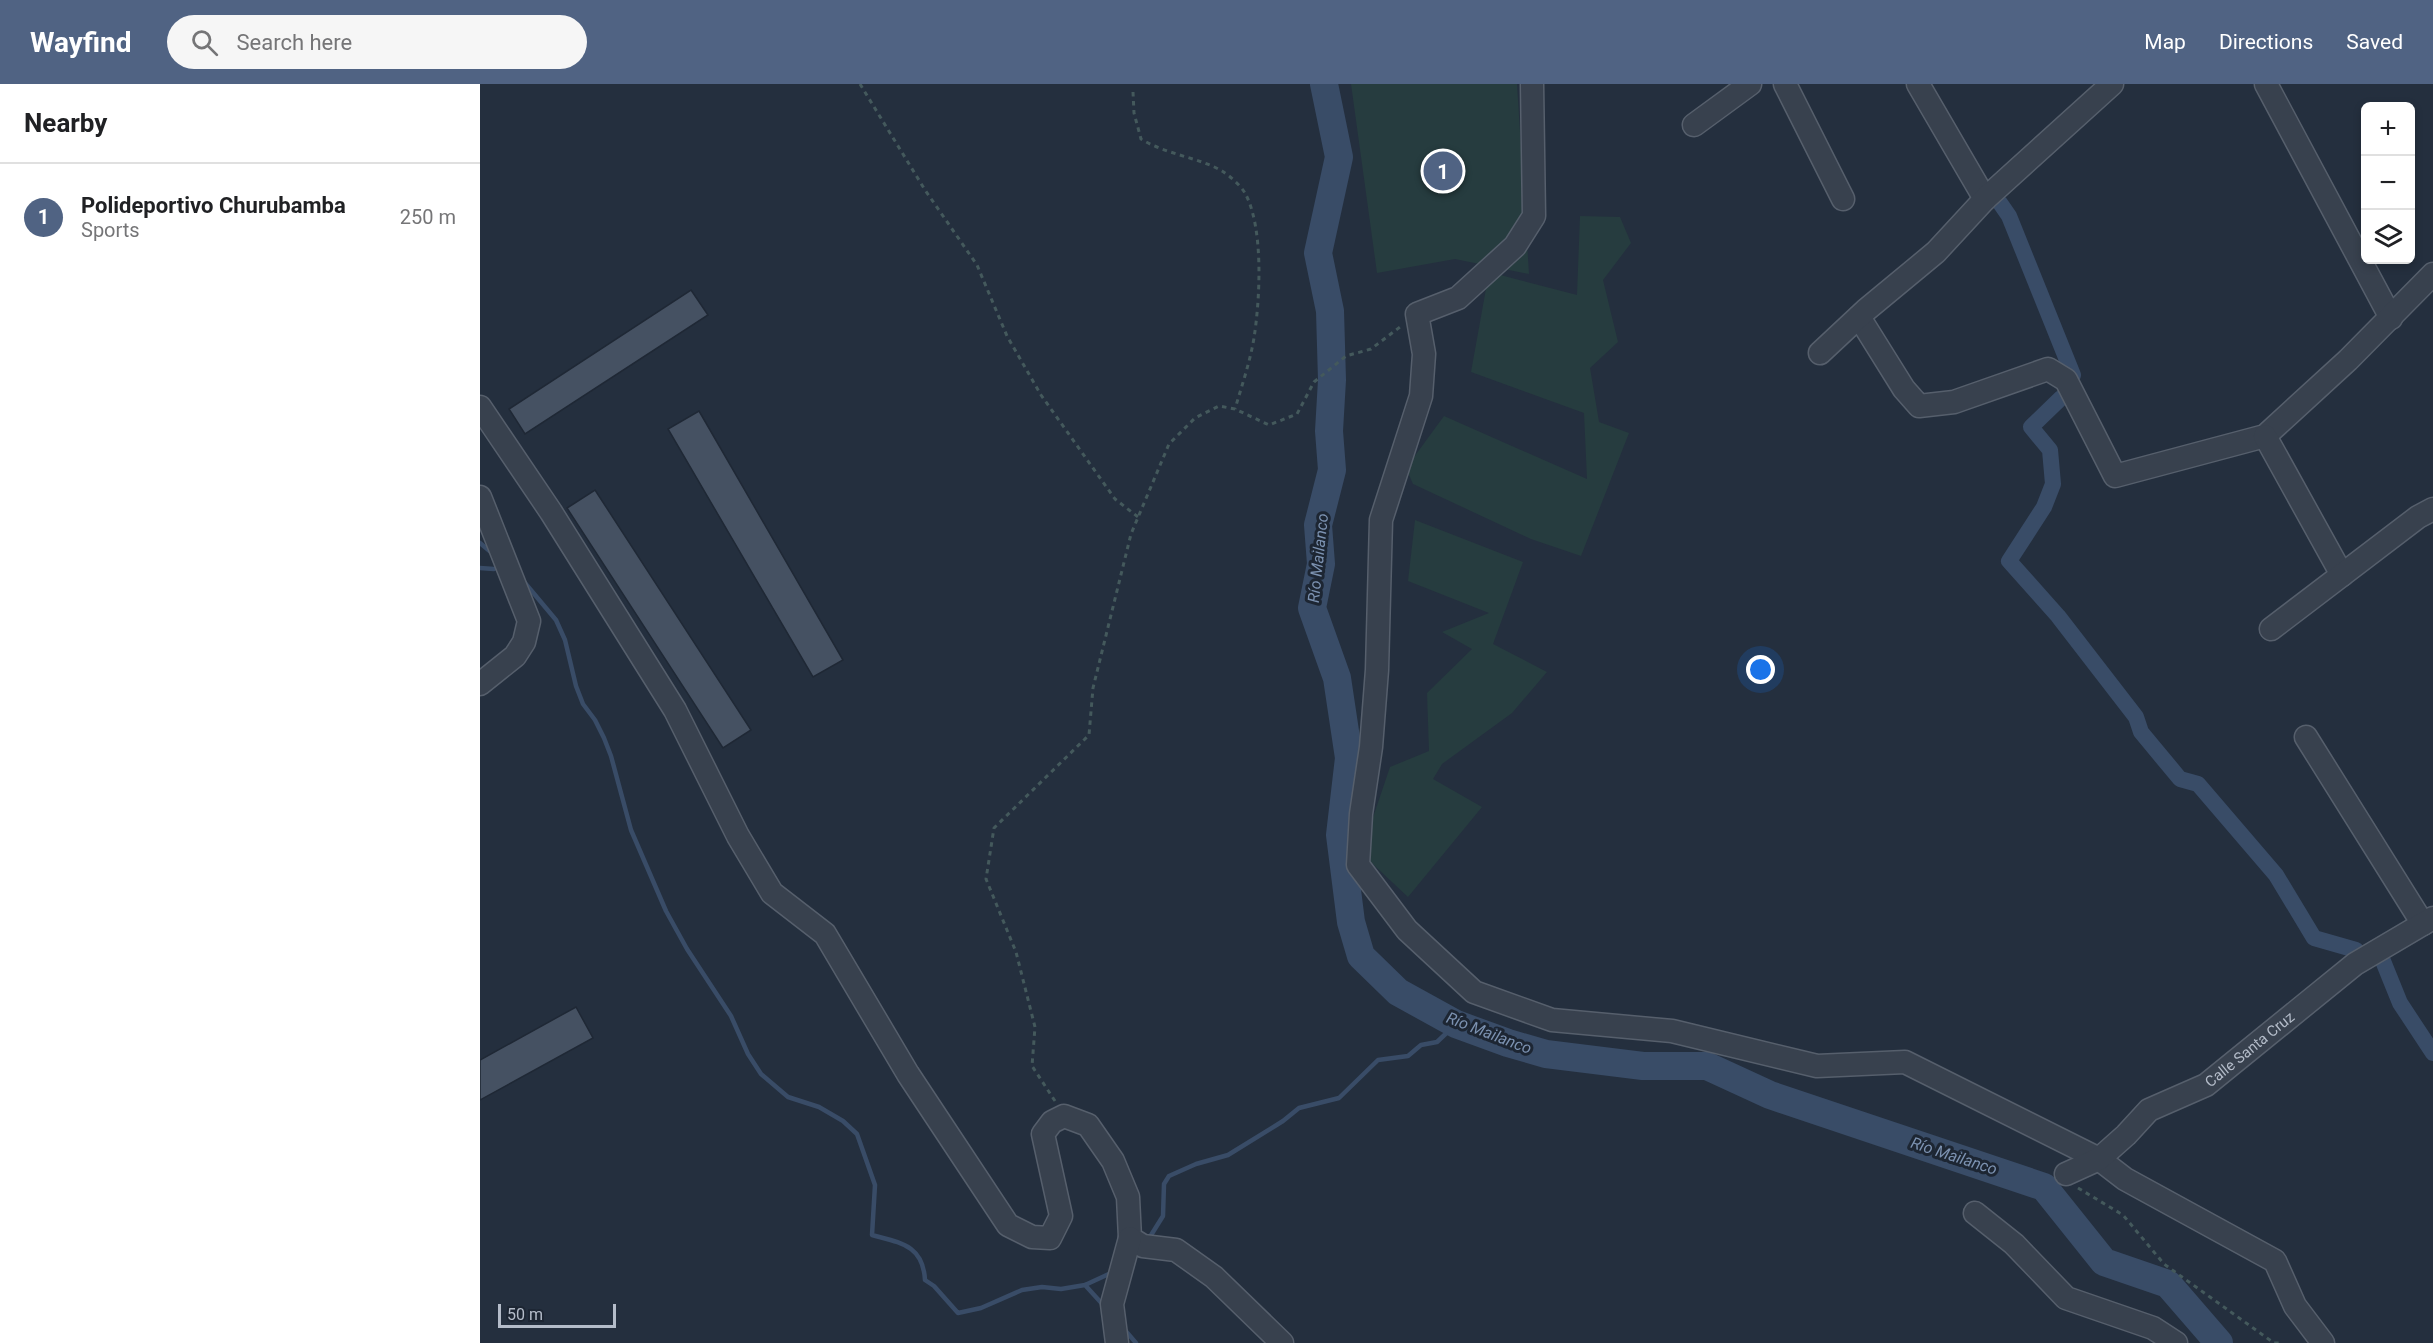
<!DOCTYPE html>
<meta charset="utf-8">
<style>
:root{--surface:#fff;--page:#f6f6f6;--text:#202124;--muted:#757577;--line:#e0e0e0;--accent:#506383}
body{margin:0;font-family:Roboto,sans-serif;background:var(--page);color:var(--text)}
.controls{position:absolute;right:18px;top:18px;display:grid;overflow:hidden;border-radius:9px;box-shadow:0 3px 9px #0003}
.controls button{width:54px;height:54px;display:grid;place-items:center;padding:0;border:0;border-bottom:2px solid var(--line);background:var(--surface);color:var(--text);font:30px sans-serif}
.scale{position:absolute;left:18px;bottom:15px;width:118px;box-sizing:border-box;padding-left:6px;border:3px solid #b4bcc9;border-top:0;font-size:16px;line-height:21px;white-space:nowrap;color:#b4bcc9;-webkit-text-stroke:4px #1d2633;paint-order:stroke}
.you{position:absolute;left:1281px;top:586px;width:21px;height:21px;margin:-15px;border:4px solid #fff;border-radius:50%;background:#1a73e8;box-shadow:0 0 0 9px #1a73e833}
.badge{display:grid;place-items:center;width:39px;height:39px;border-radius:50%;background:var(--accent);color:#fff;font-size:20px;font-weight:700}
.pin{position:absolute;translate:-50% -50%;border:3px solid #fff;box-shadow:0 2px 6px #0006}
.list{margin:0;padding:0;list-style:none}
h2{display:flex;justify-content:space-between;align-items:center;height:78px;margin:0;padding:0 24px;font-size:26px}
h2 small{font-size:20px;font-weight:400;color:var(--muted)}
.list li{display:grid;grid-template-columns:39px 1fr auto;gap:18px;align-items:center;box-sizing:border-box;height:108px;padding:0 24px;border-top:2px solid var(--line)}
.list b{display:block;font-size:22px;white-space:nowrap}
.list p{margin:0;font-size:20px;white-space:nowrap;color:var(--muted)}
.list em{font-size:20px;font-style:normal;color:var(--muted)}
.icon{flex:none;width:33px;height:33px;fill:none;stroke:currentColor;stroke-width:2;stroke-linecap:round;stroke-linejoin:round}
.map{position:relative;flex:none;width:1953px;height:1259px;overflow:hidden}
header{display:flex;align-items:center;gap:36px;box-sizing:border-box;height:84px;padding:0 30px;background:var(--accent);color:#fff}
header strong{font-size:28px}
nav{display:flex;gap:33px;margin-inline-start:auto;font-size:21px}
.search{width:420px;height:54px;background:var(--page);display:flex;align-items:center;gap:15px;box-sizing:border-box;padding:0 21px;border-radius:33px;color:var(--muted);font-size:22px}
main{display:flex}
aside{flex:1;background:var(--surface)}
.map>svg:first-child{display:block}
</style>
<header>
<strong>Wayfind</strong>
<div class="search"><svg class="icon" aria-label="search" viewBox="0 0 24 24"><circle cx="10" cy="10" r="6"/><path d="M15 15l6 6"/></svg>Search here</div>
<nav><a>Map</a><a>Directions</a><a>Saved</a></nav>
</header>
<main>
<aside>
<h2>Nearby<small></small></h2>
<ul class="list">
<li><span class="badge">1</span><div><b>Polideportivo Churubamba</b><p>Sports</p></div><em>250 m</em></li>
</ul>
</aside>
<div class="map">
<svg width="1953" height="1259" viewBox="0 0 1953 1259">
<rect width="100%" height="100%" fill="#242f3e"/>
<path fill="#263c3f" d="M871,0h166l12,190 -74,-15 -78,14z
M1100,132l40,1 11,26 -28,37 15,62 -28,26 9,54 30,11 -48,123 -50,-17 -118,-55 -7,-16 38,-52 143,63 -3,-66 -113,-41 18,-100 88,23z
M935,436l108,42 -30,82 54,28 -35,41 -70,51 -9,15 49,28 -74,90 -47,-44 29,-86 39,-16 -2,-58 45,-44 -30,-17 47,-19 -81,-32z"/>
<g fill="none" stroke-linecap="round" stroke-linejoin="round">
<path stroke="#394c67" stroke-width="4.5" d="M0,459l12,10
M0,484l14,1
M45,499l31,37 9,20 11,46 7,18 12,16 9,18 7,18 20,74 35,81 21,38 44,67 17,38 13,20 27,23 31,10 24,14 14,13 18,51 -3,50c29,8 51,10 53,45l9,6 24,27 23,-5 41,-18 20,-3 19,2 24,-4 26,-12
M668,1156l15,-24 1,-32 5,-8 27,-12 32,-9 55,-34 16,-13 40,-10 39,-38 30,-4 13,-11 16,-3 19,-18
M605,1201l20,22
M644,1245l12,14"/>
<path stroke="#394c67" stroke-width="16" d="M1520,119l9,13 64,159
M1581,314l-30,29 19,23 3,34 -9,23 -35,54 49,55 78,101 5,15 39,47 18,5 78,91 38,63 42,12
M1903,877l17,42 33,50"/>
<path stroke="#394c67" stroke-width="28" d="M844,0l15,73 -21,96 12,58 2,69 -3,51 3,39 -14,55 3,39 -9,44 25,70 12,80 -9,77 11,87 10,34 37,36 58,32 52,19 38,11 97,12h64l63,29 274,92 60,75 64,22 51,59"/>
</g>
<path fill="#455162" stroke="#1f2835" stroke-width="1.5" d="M211,206l17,25 -183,119 -16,-25z
M219,327l144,249 -30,17 -145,-248z
M115,406l156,240 -28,18 -156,-240z
M96,923l17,31 -113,62v-40z"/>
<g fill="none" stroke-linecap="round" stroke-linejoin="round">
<defs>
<g id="minor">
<path d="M1052,0l2,132 -19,30 -57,52 -41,16 7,40 -3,42 -40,124 -4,150 -6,77 -10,67 -3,51 49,65 67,62 78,28 120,11 145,35 88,-4 194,97 26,20 150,82 20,45 28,37"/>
<path d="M1305,0l58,115"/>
<path d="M1438,0l67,115"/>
<path d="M1786,0l125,234"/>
<path d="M1214,41l56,-41"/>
<path d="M1379,233l45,72 15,17 35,-4 94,-33 18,11 49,96 150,-40 83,-76 85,-86"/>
<path d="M1340,269l46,-43 70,-58 49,-53 127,-115"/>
<path d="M0,323l71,105 124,198 63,126 34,57 53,41 83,140 100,151 24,12 18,1 11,-22 -18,-82 9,-12 12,-6 24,9 25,36 15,36 2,41 13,8 33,4 38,27 68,66"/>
<path d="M1785,352l77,139"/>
<path d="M0,413l49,124 -5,21 -9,14 -35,28"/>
<path d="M1791,545l147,-112 15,-8"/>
<path d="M1826,653l117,187"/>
<path id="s1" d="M1586,1090l33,-15 27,-24 23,-25 57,-25 149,-121 78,-46"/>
<path d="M1495,1129l39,31 52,54 87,30 23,15"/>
<path d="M637,1259l-5,-39 18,-66"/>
</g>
</defs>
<use href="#minor" stroke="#565f6c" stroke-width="25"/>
<path stroke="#44595c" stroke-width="3" stroke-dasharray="4.5 4.5" stroke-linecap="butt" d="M380,0l65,106 52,75 30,71 34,59 74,104 23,18
M653,8l1,21 7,26c26,16 57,18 81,32 7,4 19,15 23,22 19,35 15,106 9,145 -4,24 -12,47 -19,71
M575,1017l-23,-35 3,-39 -19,-75 -30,-73 8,-51 95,-93 4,-47 38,-154 38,-90 26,-26 24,-12 16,3 34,16 28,-11 17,-32 32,-26 25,-7 29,-22
M1598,1104l45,27 41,49 110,79h5"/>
<use href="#minor" stroke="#38414e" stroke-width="22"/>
</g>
<g text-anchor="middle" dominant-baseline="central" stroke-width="6" stroke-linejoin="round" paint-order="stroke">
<g font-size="15" fill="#b4bcc9" stroke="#1d2633">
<text stroke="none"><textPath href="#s1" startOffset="225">Calle Santa Cruz</textPath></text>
</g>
<g font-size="16" font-style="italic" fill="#7c92b1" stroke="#1d2633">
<text transform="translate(838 474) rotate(-84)">Río Mailanco</text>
<text transform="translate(1009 949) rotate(21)">Río Mailanco</text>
<text transform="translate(1474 1072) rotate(18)">Río Mailanco</text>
</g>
</g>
</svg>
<div class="controls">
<button>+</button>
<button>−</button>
<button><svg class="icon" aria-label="layers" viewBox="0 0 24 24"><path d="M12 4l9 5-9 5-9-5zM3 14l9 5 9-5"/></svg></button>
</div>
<div class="scale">50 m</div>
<div class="you"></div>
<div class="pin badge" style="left:963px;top:87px">1</div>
</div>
</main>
